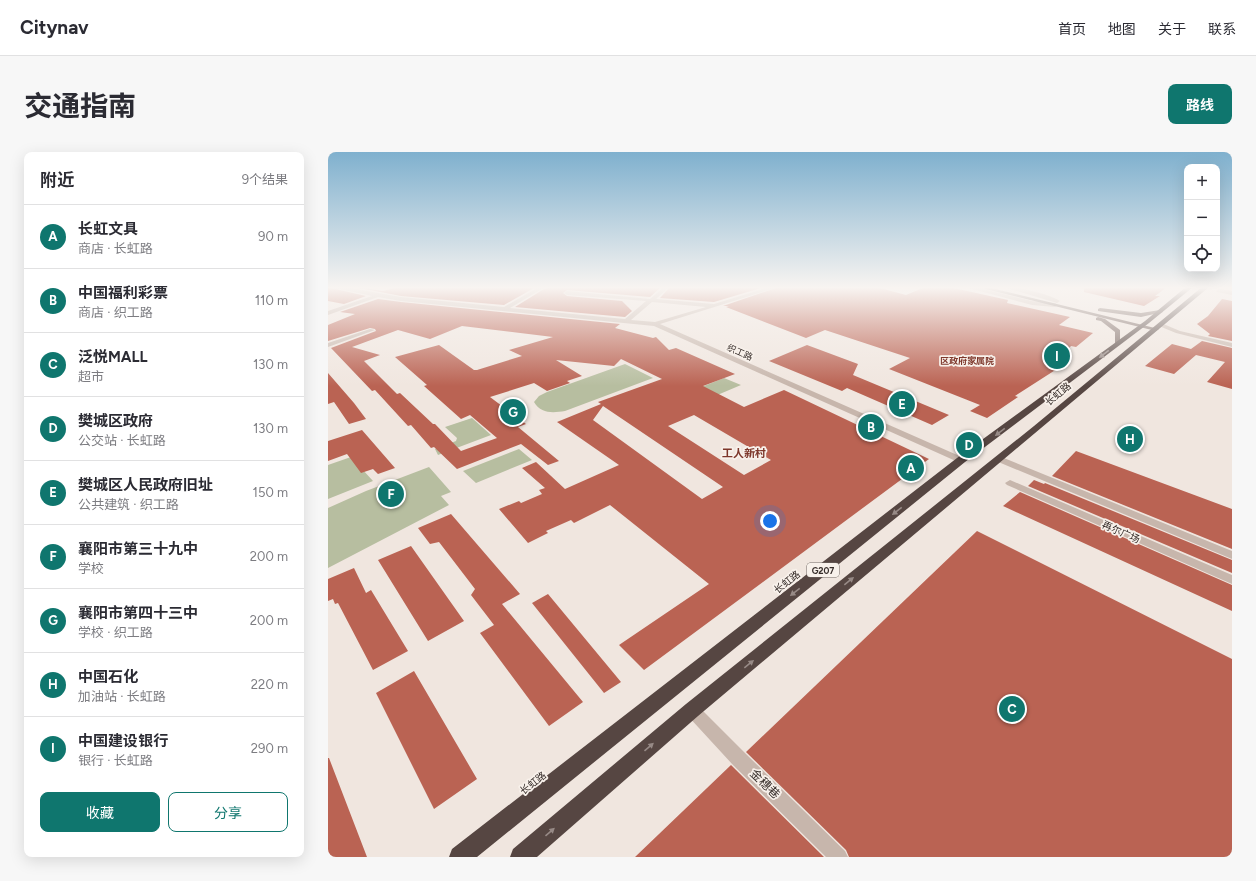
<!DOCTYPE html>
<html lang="zh">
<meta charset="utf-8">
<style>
:root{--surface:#fff;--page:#f7f7f7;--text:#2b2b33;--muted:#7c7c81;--line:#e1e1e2;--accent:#0f766e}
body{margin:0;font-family:Figtree,"Noto Sans SC",sans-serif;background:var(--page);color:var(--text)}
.controls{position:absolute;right:12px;top:12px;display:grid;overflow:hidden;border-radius:8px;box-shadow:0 4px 16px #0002}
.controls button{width:36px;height:36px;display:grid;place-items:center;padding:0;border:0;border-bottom:1px solid var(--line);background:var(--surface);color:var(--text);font:20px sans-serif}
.you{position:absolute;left:442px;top:369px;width:14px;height:14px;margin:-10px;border:3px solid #fff;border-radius:50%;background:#1a73e8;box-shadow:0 0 0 6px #1a73e833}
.badge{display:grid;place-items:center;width:26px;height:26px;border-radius:50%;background:var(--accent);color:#fff;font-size:13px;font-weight:700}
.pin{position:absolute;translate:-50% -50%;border:2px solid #fff;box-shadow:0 1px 4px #0006}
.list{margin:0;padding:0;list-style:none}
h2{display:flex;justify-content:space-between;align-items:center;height:52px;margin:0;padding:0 16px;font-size:17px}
h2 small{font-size:13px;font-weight:400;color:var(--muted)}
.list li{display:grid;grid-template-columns:26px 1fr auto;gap:12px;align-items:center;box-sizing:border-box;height:64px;padding:0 16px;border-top:1px solid var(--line)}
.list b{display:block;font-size:15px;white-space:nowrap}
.list p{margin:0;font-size:13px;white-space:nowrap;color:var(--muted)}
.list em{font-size:13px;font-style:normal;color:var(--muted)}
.actions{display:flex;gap:8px;padding:12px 16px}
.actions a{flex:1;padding:9px 0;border:1px solid var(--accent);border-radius:8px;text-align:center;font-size:14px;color:var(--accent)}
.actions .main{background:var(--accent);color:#fff}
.icon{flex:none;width:22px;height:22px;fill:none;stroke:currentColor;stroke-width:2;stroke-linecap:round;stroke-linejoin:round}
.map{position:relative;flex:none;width:904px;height:705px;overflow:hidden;border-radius:8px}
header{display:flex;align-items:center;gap:24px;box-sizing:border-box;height:56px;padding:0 20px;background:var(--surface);border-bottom:1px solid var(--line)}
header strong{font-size:19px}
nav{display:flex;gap:22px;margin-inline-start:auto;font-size:14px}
.intro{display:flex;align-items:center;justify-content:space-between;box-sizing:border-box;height:96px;padding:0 24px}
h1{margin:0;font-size:28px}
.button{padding:10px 18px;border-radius:8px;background:var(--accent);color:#fff;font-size:14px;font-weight:700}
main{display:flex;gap:24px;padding:0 24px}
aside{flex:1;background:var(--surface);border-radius:8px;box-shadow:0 4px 16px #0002}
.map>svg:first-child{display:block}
</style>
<header>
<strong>Citynav</strong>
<nav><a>首页</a><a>地图</a><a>关于</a><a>联系</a></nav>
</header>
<div class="intro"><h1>交通指南</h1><a class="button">路线</a></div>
<main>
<aside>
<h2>附近<small>9个结果</small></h2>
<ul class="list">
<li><span class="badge">A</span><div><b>长虹文具</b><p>商店 · 长虹路</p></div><em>90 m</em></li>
<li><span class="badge">B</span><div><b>中国福利彩票</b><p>商店 · 织工路</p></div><em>110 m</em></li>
<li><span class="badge">C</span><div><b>泛悦MALL</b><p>超市</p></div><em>130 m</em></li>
<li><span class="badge">D</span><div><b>樊城区政府</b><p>公交站 · 长虹路</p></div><em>130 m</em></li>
<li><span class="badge">E</span><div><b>樊城区人民政府旧址</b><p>公共建筑 · 织工路</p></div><em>150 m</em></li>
<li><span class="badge">F</span><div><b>襄阳市第三十九中</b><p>学校</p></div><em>200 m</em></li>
<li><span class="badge">G</span><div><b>襄阳市第四十三中</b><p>学校 · 织工路</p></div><em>200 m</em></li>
<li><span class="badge">H</span><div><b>中国石化</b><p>加油站 · 长虹路</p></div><em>220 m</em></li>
<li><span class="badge">I</span><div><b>中国建设银行</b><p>银行 · 长虹路</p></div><em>290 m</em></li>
</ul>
<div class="actions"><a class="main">收藏</a><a>分享</a></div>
</aside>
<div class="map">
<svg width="904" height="705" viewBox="0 0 904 705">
<rect width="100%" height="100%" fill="#f0e6df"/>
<path fill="#b7bea0" d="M297,212l28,14 -88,33c-12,2 -24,3 -31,-9l5,-6 8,-4z
M396,226l17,7 -26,11 -16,-8z
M144,266l19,17 -53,20 -3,-6 21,-8 1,-3 -12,-11z
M191,297l13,11 -56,23 -13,-12z
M23,305l22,24 -45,18v-34z
M101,315l22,25 -10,4 8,9 -121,63v-60l38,-17z"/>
<path fill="#ba6353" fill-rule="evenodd" d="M0,135l3,1 35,8 -22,8 -16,-3z
M27,135l28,4 15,-4 136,1 -30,17 -103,-9z
M223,135h110l-11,10 -83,-7 -4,3 4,3 55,5 10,10 -7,6 -110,-10 29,-18z
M342,135h94l-50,15 -54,-4z
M451,135h97l30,8 19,-8h24l59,13 -1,3 63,14 -11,8 34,8 -17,14 -5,-1 -17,19 6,2 -45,29 3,1 -31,21 -17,-7 10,-6 -91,-36 21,-11 -85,-28 -19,8 -80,-31 3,-1h-6z
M756,135h83l-12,9h5l-16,10 -60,-14z
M50,147l23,3 219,22 -5,4 38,10 3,-1 13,13 7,-2 59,26 -32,12 41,21 40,-17 145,69 -285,211 -25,-25 90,-61 -99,-79 -36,18 -3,-3 -25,11 2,2 -20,10 -29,-34 20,-8 2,2 21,-9 -3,-4 6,-2 -23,-20 14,-6 29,27 54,-24 -62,-43 44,-18 -3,-2 64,-23 -41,-20 -7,7 -58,-6 26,16 -15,5 3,2 -23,8 -13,-8 -44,14 36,27 -8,3 41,34 -11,4 -27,-21 -64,25 -23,-22 -3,1 -20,-23 -3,1 -33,-36 -3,1 -41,-43 45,-17 -1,-2 -5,-1 -42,13v-16l27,-11 -15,-2zM134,174l91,11 -44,13 13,6 -45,14h-3l-35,-25 -44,12 32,28 -3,1 37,33 9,-4 27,23 -36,13 -26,-27h-2l-33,-31 -3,1 -33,-33 16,-6 -28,-8 46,-17 32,9zM275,254l120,81 -21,12 -109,-79zM366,263l77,45 -27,15 -76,-49z
M894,147l10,2v40l-24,-5 2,-2 -13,-10 11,-8z
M874,189l30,7v41l-25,-7 18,-20 -29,-7 -22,19 -29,-8 27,-22 19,5z
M479,193l51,19 -5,11 96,40 -17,10 -85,-37 -5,3 -73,-30z
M0,221l26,30 12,16 -17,5 -15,-22 -6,2z
M34,278l33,38 -17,6 -5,-5 -12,4 -14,-19 -19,7v-20z
M748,299l156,58v40l-180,-73z
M706,328l10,4 1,-1 187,77v13l-204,-87z
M692,340l212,93v26l-229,-105z
M123,362l69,80 -18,10 81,98 -34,24 -69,-93 14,-8 -23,-30 4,-6 -36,-47 -9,2 -12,-16z
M649,379l255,128v198h-383l-3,-7 -100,-98z
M83,394l53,75 -36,20 -50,-81z
M26,416l12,25 5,-3 37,61 -35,19 -35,-67 -3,1 -2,-5 -5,2v-22z
M220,442l73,88 -17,11 -72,-90z
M86,519l63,108 -43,30 -58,-116z
M0,606h1l38,99h-39z
M403,613l93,92h-189z"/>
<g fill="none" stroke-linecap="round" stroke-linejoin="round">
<path fill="#c7b6ac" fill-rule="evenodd" d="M3,135h13l57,10 103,10 35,-20h6l-35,21 115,11 21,-18 -79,-6 -3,-2 3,-2 83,8 14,-12h5l-13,12 58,5 56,-17h8l-118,37 304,134 1,2 -1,2h-6l-304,-136 -253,-25 -23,-4 -50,18v-4l44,-15zM324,150l54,5 -51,15 -24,-2z
M637,135h10l57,14 23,2 3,2 -3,2 -23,-2z
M675,135c15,0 44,6 57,14l-3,2z
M891,137l13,2v4l-15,-3 -1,-1z
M833,171l19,8 52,12v4l-56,-14 -17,-7v-2z
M42,177l5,1 -47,17v-4z
M671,304l233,95v8l-236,-98 -1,-2z
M682,328l222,95v9l-225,-99 -2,-2z
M364,551l5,2 48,48 100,98 3,6h-22l-93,-92 -46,-50 -2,-5 2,-5z"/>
<path fill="#76635d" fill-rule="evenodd" d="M649,135h10l172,42 -3,2z
M772,156l41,5 19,-3 3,2 -22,5 -43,-6v-2z
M770,165l7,2 15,11v14l-5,-1v-11l-14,-11 -5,-1v-2z"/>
<path fill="#564642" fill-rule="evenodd" d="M858,135h7l-44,36 -184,139 -488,395h-28l3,-8 505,-391 188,-137z
M874,135h7l-511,429 -161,141h-27l3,-8 173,-145 348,-278z"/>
</g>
<defs><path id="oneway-solid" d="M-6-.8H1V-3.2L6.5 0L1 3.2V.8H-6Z"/></defs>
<g fill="#978a86">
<use href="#oneway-solid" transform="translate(776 202) rotate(143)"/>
<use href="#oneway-solid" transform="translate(672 280) rotate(143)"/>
<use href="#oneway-solid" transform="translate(569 359) rotate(142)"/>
<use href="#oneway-solid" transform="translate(521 429) rotate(-39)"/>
<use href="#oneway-solid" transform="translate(467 440) rotate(142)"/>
<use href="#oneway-solid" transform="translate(421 512) rotate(-39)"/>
<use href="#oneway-solid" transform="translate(321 595) rotate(-41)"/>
<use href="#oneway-solid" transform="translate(222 680) rotate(-41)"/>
</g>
<linearGradient id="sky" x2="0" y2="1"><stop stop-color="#7fb0ce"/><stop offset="0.58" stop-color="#f8f4f1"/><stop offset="1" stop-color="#f8f4f1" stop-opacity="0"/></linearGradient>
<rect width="904" height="234" fill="url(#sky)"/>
<g text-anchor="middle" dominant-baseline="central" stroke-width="3.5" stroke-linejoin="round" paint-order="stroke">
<g font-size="9" fill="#362d2a" stroke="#f8f1eb">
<text transform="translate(412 200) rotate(24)">织工路</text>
</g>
<g font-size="9" font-weight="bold" fill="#7d372b" stroke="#f8f1eb">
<text x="639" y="208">区政府家属院</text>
</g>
<rect fill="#f8f1eb" stroke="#706864" stroke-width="1" x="479" y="411" width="32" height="14" rx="3"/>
<g font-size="9" font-weight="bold" fill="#362d2a">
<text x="495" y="418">G207</text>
</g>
<g font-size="10" fill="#362d2a" stroke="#f8f1eb">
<text transform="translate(730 242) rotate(-40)">长虹路</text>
<text transform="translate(793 380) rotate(24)">再尔广场</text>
<text transform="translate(459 430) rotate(-38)">长虹路</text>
<text transform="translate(205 631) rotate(-38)">长虹路</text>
</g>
<g font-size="11" font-weight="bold" fill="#7d372b" stroke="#f8f1eb">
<text x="416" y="301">工人新村</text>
</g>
<g font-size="12" fill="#362d2a" stroke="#f8f1eb">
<text transform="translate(437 632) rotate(44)">金穗巷</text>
</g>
</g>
</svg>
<div class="controls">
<button>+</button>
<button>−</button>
<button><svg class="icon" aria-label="locate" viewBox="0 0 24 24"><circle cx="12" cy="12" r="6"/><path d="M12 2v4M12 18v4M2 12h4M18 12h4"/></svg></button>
</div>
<div class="you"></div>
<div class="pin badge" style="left:583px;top:316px">A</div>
<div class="pin badge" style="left:543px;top:275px">B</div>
<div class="pin badge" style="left:684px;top:557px">C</div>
<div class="pin badge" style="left:641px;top:293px">D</div>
<div class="pin badge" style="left:574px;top:252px">E</div>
<div class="pin badge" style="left:63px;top:342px">F</div>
<div class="pin badge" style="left:185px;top:260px">G</div>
<div class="pin badge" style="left:802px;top:287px">H</div>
<div class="pin badge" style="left:729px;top:204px">I</div>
</div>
</main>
